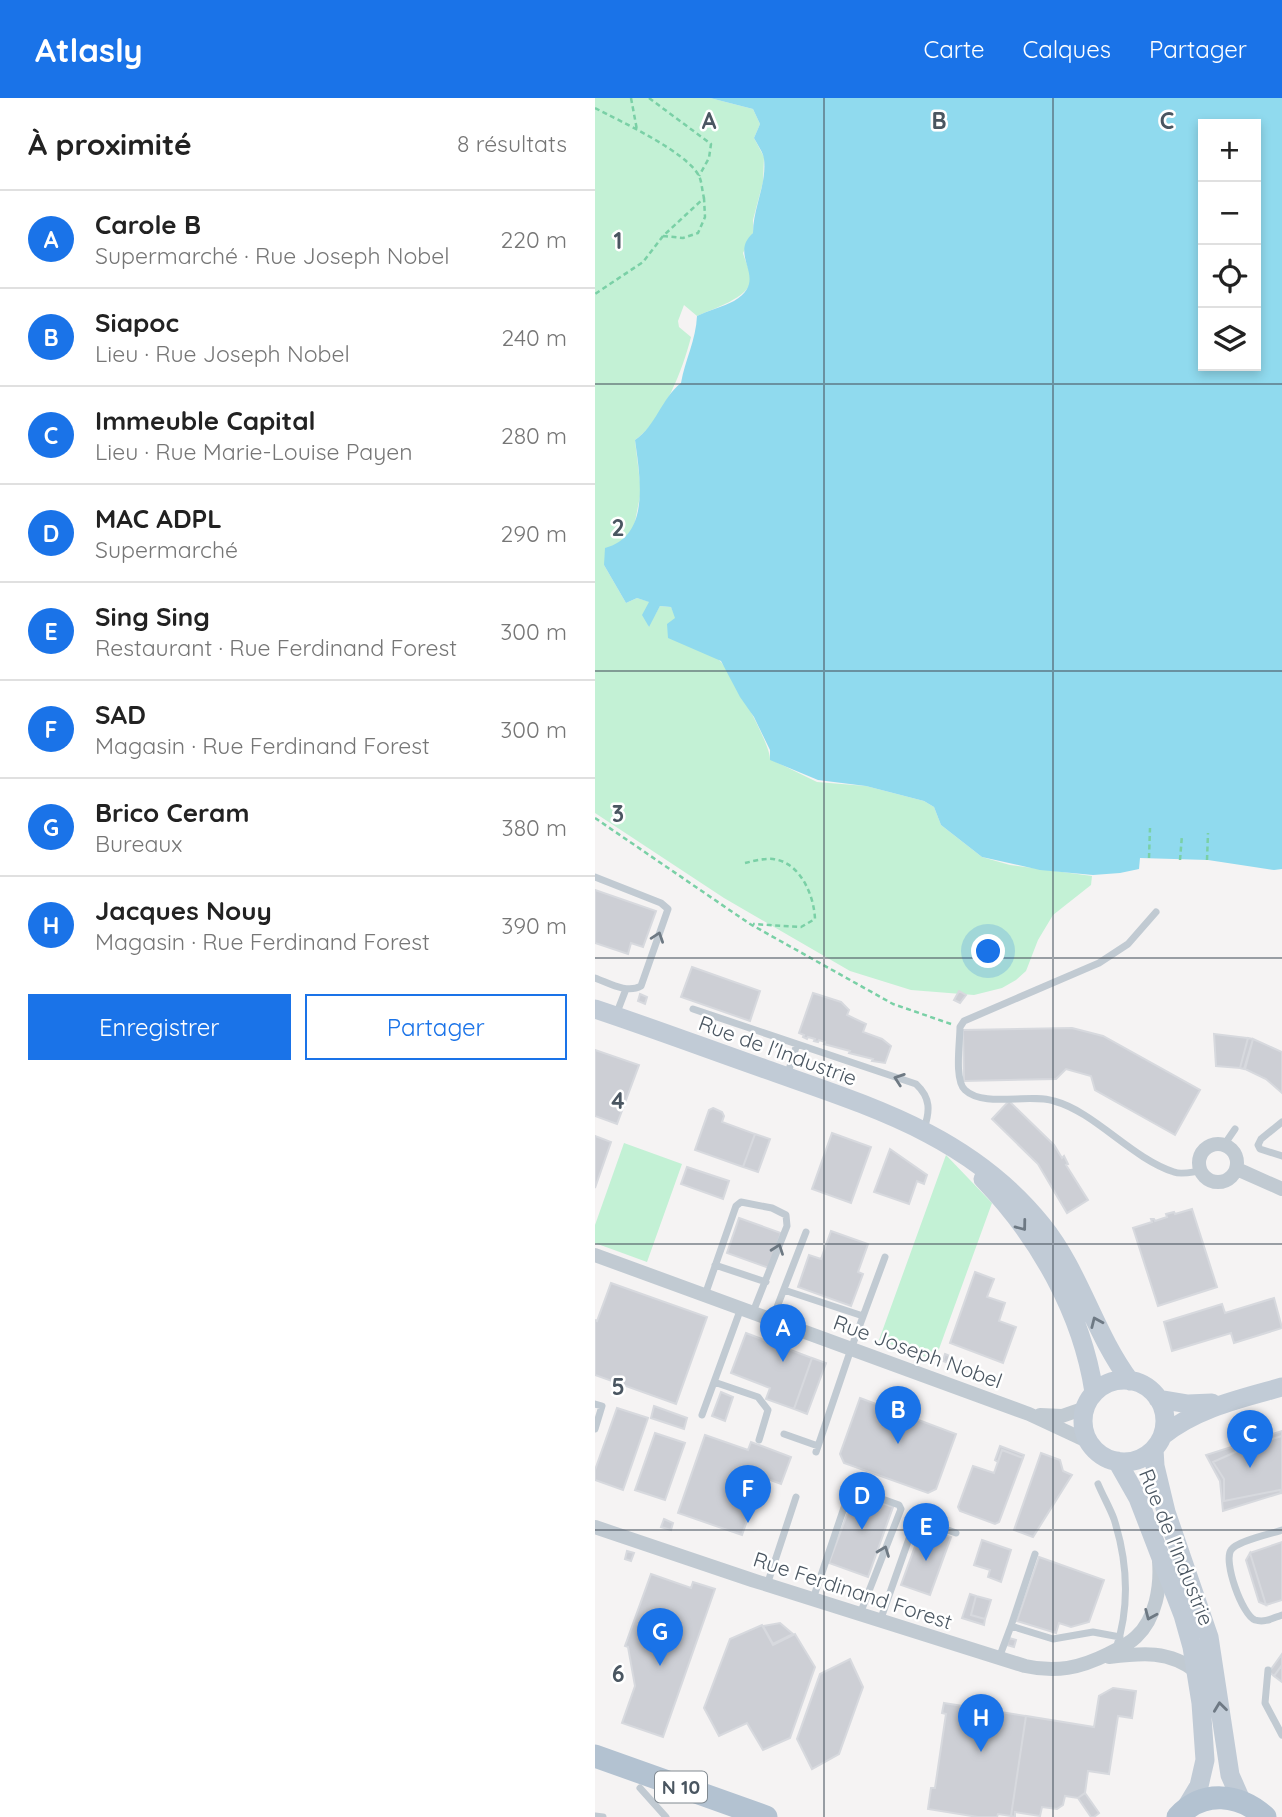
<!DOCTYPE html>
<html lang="fr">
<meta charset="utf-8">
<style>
:root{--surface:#fff;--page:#f6f6f6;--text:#222;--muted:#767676;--line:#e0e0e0;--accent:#1a73e8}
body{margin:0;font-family:Quicksand,sans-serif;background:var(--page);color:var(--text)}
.controls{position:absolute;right:21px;top:21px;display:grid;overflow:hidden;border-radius:0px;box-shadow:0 4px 10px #0003}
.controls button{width:63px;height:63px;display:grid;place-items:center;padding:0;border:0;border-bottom:2px solid var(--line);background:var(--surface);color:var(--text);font:35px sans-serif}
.you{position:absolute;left:394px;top:854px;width:24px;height:24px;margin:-18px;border:5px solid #fff;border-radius:50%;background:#1a73e8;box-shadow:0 0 0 10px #1a73e833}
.badge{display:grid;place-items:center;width:46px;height:46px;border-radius:50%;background:var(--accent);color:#fff;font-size:23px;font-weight:700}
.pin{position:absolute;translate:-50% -58px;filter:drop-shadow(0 2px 4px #0008)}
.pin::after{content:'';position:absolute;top:37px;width:24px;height:21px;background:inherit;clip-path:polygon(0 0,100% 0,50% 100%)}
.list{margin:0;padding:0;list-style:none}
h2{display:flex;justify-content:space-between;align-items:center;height:91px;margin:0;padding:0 28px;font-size:30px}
h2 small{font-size:23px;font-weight:400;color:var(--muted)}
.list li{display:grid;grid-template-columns:46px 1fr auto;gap:21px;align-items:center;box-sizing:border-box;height:98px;padding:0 28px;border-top:2px solid var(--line)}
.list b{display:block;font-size:26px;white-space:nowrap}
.list p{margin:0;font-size:23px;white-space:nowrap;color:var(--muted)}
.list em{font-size:23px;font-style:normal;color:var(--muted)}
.actions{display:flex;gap:14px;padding:21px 28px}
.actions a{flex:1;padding:16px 0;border:2px solid var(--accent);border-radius:0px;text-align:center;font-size:24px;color:var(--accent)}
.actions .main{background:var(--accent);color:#fff}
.icon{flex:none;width:38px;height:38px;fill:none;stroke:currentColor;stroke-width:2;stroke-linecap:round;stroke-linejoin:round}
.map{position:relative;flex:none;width:687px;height:1719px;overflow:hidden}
header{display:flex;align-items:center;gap:42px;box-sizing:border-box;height:98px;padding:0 35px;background:var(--accent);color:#fff}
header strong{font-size:33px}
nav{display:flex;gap:38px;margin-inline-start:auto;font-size:24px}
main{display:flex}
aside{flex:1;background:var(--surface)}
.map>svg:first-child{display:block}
</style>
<header>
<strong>Atlasly</strong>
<nav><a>Carte</a><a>Calques</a><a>Partager</a></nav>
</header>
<main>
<aside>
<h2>À proximité<small>8 résultats</small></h2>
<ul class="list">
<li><span class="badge">A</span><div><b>Carole B</b><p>Supermarché · Rue Joseph Nobel</p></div><em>220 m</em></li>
<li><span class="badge">B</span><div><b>Siapoc</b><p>Lieu · Rue Joseph Nobel</p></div><em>240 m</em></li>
<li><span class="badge">C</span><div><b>Immeuble Capital</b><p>Lieu · Rue Marie-Louise Payen</p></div><em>280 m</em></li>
<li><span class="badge">D</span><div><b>MAC ADPL</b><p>Supermarché</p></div><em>290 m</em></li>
<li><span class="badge">E</span><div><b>Sing Sing</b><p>Restaurant · Rue Ferdinand Forest</p></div><em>300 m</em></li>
<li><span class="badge">F</span><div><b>SAD</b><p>Magasin · Rue Ferdinand Forest</p></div><em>300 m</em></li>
<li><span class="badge">G</span><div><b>Brico Ceram</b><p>Bureaux</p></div><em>380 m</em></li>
<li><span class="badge">H</span><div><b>Jacques Nouy</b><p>Magasin · Rue Ferdinand Forest</p></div><em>390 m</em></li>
</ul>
<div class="actions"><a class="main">Enregistrer</a><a>Partager</a></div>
</aside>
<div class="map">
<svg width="687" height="1719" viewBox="0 0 687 1719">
<rect width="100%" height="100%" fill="#f5f3f3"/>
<path fill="#c3f1d5" d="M0,0h115l43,11 7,15 -6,14 10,19 -1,25 -10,38v13l-10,20c2,8 8,19 8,27 -2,18 -39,29 -54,36l-13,-11 -6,16 1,6 12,10c-8,32 -28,84 -56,103l6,51 -7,36 -30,38 22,38 11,-5 13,4 -2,25 12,-21 11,1c6,17 23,34 37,46 4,4 10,5 13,9 11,13 49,81 49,97l47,23 49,4 58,15 10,6 7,18 41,32 28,8 82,11 -1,9 -38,30 -15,25 -12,31 -10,9 -14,8 -28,7 -63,-5 -61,-19 -126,-73 -129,-85z
M29,1045l58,21 -35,98 -52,-19v-18z
M351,1057l46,48 -57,157 -56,-20z"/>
<path fill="#90daee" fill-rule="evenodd" d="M115,0h572v771l-8,1 -66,-10 -68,-2 -1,11 -19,4 -27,2 -53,-5 -58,-13 -41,-32 -7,-18 -10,-6 -58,-15 -48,-6 -48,-20v-10l-16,-33 -14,-20 -19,-36 -53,-23 -1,-14 8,-6 -4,-11 -11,-1 -11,21 -7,-12 7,-13 -12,-4 -11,5 -22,-38 1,-17c46,-12 35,-71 30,-108 21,-14 26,-41 46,-57 4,-23 15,-43 16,-67 12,-6 26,-9 37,-15 37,-22 -7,-45 19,-68 0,-25 14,-49 11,-74 -1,-7 -7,-15 -10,-21l6,-14 -7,-15zM608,26h53v242h-53z"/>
<path fill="#cdcfd5" stroke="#d7d9de" stroke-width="2" d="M0,792l61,21 -13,36 -12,-4 -3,11 -33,-11z
M97,869l68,24 -10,30 -69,-24z
M364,893l7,4 -6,8 -6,-3z
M218,895l28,9 8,8 -2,5 19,9 -3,8 19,7 9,7 -6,17 -13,-2 1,-2 -24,-6 1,-2 -26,-7 1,-2 -6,-2 -1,2 -4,-1 1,-2 -7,-2 -1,2 -4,-2 1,-2 -5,-2z
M45,896l7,3 -2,7 -7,-3z
M477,930l31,8 97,54 -25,45 -80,-45 -4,-14 -25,-7 -10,10 -92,2 -1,-51z
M619,936l34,4 -8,30 -24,-2z
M653,940l5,1 -9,30 -4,-1z
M658,941l29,13v41l-16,-14 -21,-10z
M0,952l44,15 -22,59 -22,-8z
M414,1003l45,44 8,13 2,-2 4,8 -2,1 22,35 -21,13 -29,-49 -46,-45z
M118,1010l9,4 2,4 -2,6 33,12 -12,33 -48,-17 14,-40z
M237,1035l39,14 -20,56 -39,-14z
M160,1036l15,5 -12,33 -15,-5z
M0,1038l16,6 -16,46z
M295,1051l37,26 -3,9 -7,-3 -8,23 -35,-12z
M92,1069l42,14 -6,18 -42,-15z
M597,1111l25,78 -59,19 -25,-78 19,-6 -1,-3h3l1,2 12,-4 -1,-3 8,-2 1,2z
M144,1120l42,15 -12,35 -42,-15z
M236,1133l37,13 -10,28 5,2 -12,32 -53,-19 11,-32 12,4z
M380,1174l19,7 -7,18 18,6 -6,18 17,6 -13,36 -53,-20z
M16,1185l96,34 -31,87 -81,-29v-55l2,1z
M679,1200l8,30 -48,15 -3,-10 -59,18 -8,-29 58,-18 3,9z
M151,1235l66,25 -18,51 -28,-10 4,-11 -39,-15z
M350,1256l7,3 -2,7 -7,-3z
M217,1260l14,5 -19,51 -13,-5z
M126,1294l12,5 -8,24 -13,-5z
M265,1300l96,36 -20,55 -8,4 -84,-30 -4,-9z
M59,1308l33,12 -3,11 -33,-11z
M22,1310l31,10 -25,72 -28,-10v-10z
M687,1333v5l-33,10 -36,16 11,17v22l56,-11 1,3 -58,18 -3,-30 -14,-26z
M60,1335l30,10 -20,57 -30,-10z
M110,1337l43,15 3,-8 40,15 -10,27 -19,-7 -20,58 -64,-22z
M687,1338v57l-2,-3 -56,11v-22l-11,-17 36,-16z
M405,1348l24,9 -1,3 -21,-8 -4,12 -3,-2z
M407,1352l21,8 -24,64 -4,2 -35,-13 -2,-4 15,-41 21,7z
M446,1355l19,7 3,11 9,4 -39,62 -19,-7z
M260,1395l38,14 -25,70 -39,-14z
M69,1421l9,4 -2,7 -10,-3z
M327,1429l29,10 -21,58 -29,-10z
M387,1442l29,10 -10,32 -13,-5 2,-7 -16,-5z
M687,1444v58l-16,5 -16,-52z
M32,1453l7,2 -3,8 -6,-2z
M655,1455l16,52 -7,-3 -13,-42z
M444,1459l65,23 -15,42 -18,5 -12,-4 -3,10 -39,-12z
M56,1476l40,14 2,-6 22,7 -52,148 -41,-14 13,-37 -7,-39 -3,-1z
M375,1496l6,2 -5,19 14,4 -1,6 -22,-7z
M381,1498l15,4 -6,19 -14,-4z
M185,1525l13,11 -20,10 -10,-18z
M167,1527l11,20 22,-11 20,33 -25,71 -27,12 -16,-27 -28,13 -15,-28 26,-69z
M414,1540l7,2 -2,7 -7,-2z
M687,1556v11l-8,11 -5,-4z
M255,1561l13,28 -24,67 -27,15 -15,-30 23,-65z
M687,1567v17l-8,-6z
M518,1590l23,3 -4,27 -14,-2 -9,58 -21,-3 -3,22 -7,5 -13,-2 -2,9 -6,4 -15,-2 -2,9 -25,-4v5l-4,-1 15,-100 68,11 5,-31z
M349,1605l82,13 -15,100 -13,-2 -1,3h-19l-50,-8 3,-21h4l11,-74 -4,-1z
M490,1695l14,20 -5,4h-3l-13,-19z"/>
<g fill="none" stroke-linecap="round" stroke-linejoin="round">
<path stroke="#7ad0a6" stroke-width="2.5" stroke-dasharray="5 3.5" stroke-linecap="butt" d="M36,0l6,32
M54,0l62,46 -2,14 -10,18
M0,10c25,13 92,44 104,68 3,6 3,15 5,22l-41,38 -20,26 -48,32
M68,138l20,2 15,-5 7,-16 -1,-19
M0,720l155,106 143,80 58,20
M554,760l1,-30
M585,762l2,-25
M612,762l1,-27
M150,765c9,-2 19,-5 28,-4 27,3 41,36 42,60l-14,8 -48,-3"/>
<path stroke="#c1cad2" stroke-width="7" d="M0,779l66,26 7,6 -27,77c-14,8 -32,-3 -46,-8
M561,814l-28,32 -29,19 -135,58 -4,6c0,15 -6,53 5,63 19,18 64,3 89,11 41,11 77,57 120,71 7,3 18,0 26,-1
M98,911l223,75c15,14 14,27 8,45
M21,917l10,-26
M192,978l10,-32
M687,1024l-21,17 -3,6 2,4 22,7
M629,1047l11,-16
M120,1167l51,17
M189,1192l79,26
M110,1197l31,-89 5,-4 31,6 14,7 1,11 -34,86
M177,1222l34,-88
M119,1284l44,15 10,13 -9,30
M0,1306l7,2 -7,23
M107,1317l39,-107
M189,1336l34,12
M221,1354l35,-103 34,-92
M503,1386c5,12 12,24 16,35 14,44 16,87 2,130
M687,1432c-11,4 -45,11 -51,20 -8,11 11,65 24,70 10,3 18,-2 27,-5
M172,1487l29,-88
M218,1501l36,-106 3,-3h5l42,15 2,4 -41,105
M285,1523l31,-88 6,-10 6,-2 33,12
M416,1528l24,-72
M404,1560l12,-32 42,13 40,-7 27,5
M673,1572l-3,33 17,32
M45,1690l26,29
M0,1718l8,1"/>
<path stroke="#c1cad2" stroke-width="14" d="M604 1065a19 19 0 1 1 38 0a19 19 0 1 1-38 0Z
M642,1071l45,20
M0,1157l434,159 60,28
M445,1317l22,1 23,-8
M0,1429l157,53 273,86c31,7 55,2 83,-12 10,-5 21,-10 28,-17 20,-18 25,-51 23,-76
M514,1559c33,-4 60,-7 88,15"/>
<path stroke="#c1cbd6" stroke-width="19" d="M0,911c57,19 113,40 170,60 104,37 205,66 277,156 38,47 52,108 88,156
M388,1081c56,58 99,134 111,213
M488 1323a41 41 0 1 1 82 0a41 41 0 1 1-82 0Z
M563,1301l30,5 24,-1
M567,1338c35,-28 77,-37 120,-49
M559,1351l1,17 11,46 43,125 21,138 11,25
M522,1363l21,37 45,117 9,32 9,56 4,57 -6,26 -15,25"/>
<path stroke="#b3c2d1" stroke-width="23" d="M0,1658l171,61
M583,1719c25,-28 62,-23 87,0"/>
</g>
<defs><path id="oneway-chevron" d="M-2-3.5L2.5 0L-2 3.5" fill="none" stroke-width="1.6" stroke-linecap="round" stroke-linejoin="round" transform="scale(1.75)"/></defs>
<g stroke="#6e7983">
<use href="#oneway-chevron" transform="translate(63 839) rotate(-71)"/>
<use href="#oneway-chevron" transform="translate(304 981) rotate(-161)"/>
<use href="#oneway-chevron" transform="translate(183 1151) rotate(-70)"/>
<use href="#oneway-chevron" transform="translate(289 1453) rotate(-69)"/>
<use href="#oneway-chevron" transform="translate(555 1517) rotate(113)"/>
</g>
<g stroke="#6e7984">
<use href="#oneway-chevron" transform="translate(427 1128) rotate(53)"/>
<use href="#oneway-chevron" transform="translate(501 1224) rotate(-114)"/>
<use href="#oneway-chevron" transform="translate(625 1609) rotate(-97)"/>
</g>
<path fill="none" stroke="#4a5661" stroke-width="2" stroke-opacity="0.55" d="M229,0v1719M458,0v1719M0,286h687M0,573h687M0,860h687M0,1146h687M0,1432h687"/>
<g text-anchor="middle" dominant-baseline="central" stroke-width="5" stroke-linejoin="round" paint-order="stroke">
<rect fill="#fff" stroke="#808990" stroke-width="2" x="60" y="1673.5" width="52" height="31" rx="5"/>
<g font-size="19" font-weight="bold" fill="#4a5661">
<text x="86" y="1689">N 10</text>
</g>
<g font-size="21" fill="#4a5661" stroke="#fff">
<text transform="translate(183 952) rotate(20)">Rue de l'Industrie</text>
<text transform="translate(323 1253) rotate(20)">Rue Joseph Nobel</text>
<text transform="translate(582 1449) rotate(68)">Rue de l'Industrie</text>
<text transform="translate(258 1492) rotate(18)">Rue Ferdinand Forest</text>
</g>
</g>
<g font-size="23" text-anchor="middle" font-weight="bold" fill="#4a5661" stroke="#fff" stroke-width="5" stroke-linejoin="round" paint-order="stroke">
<text x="114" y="31">A</text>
<text x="344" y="31">B</text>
<text x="572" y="31">C</text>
<text x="23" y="151">1</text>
<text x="23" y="438">2</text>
<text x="23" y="724">3</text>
<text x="23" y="1011">4</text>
<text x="23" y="1297">5</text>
<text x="23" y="1584">6</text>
</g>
</svg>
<div class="controls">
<button>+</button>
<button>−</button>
<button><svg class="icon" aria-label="locate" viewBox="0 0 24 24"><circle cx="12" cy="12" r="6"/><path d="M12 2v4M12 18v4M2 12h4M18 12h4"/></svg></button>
<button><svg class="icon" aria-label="layers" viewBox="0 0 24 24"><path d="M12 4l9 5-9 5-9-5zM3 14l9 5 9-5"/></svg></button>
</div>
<div class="you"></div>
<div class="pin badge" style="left:188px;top:1264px">A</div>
<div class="pin badge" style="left:303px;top:1346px">B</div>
<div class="pin badge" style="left:655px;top:1370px">C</div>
<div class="pin badge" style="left:267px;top:1432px">D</div>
<div class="pin badge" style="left:331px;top:1463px">E</div>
<div class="pin badge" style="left:153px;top:1425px">F</div>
<div class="pin badge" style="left:65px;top:1568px">G</div>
<div class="pin badge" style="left:386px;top:1654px">H</div>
</div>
</main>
